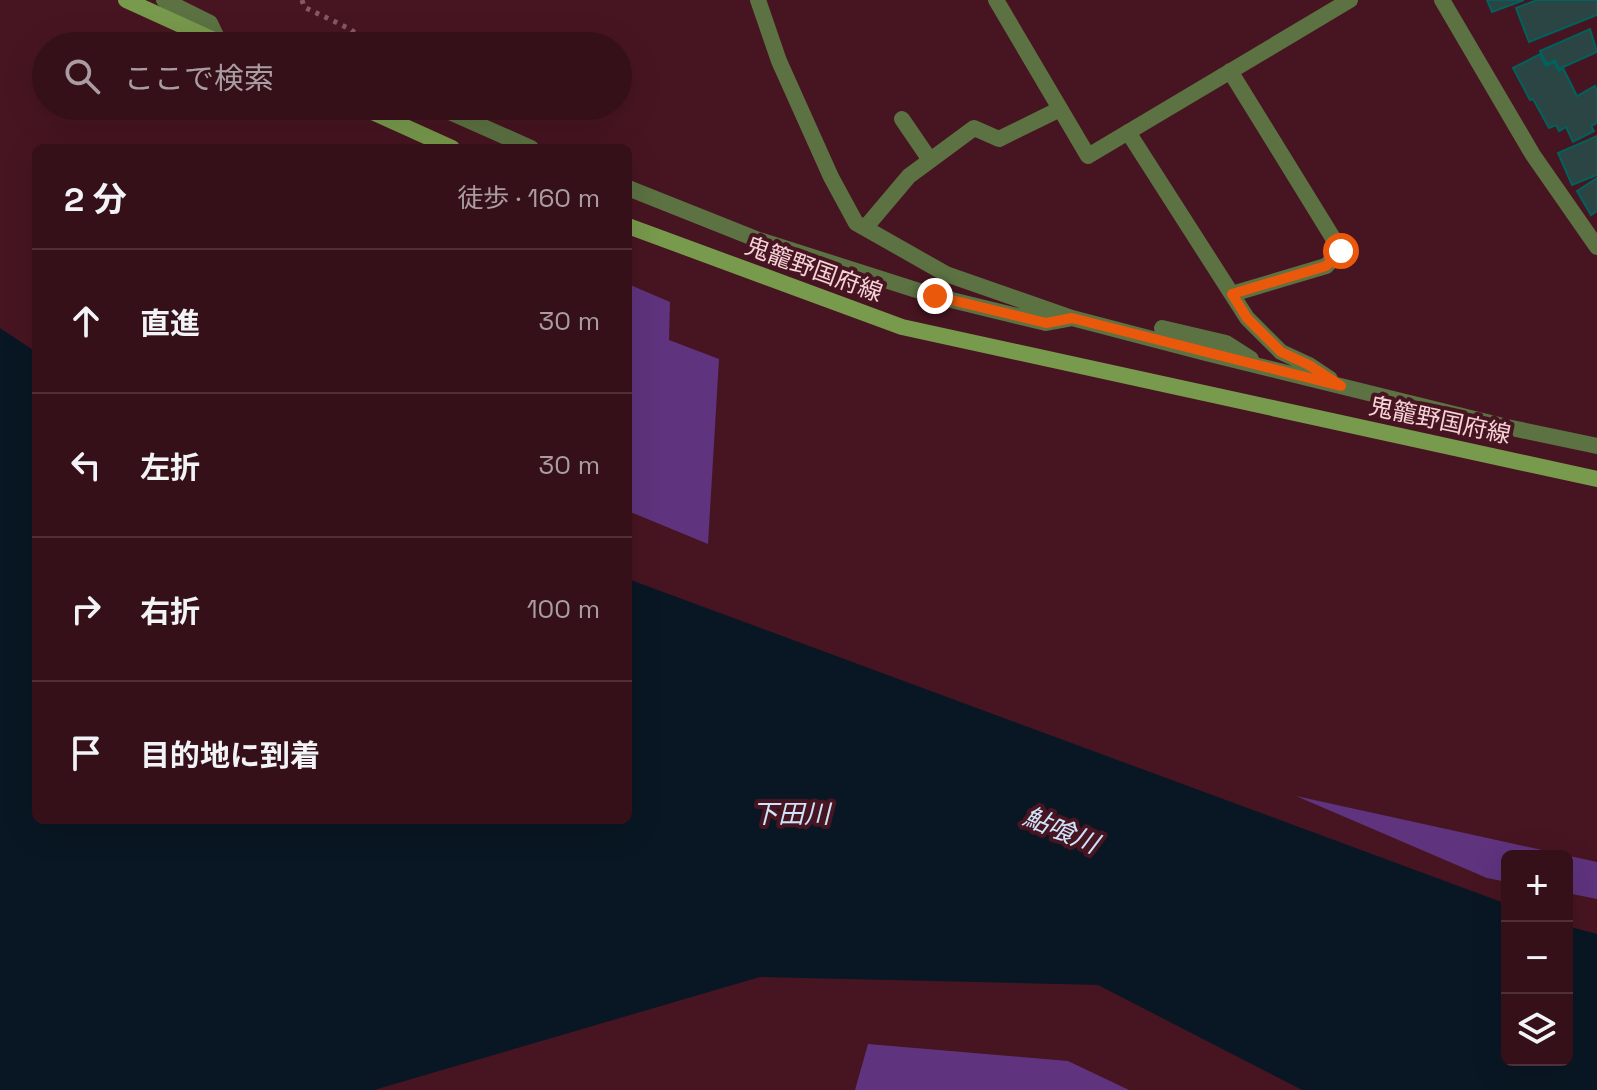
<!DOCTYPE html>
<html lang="ja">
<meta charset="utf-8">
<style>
:root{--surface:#351019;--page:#401e26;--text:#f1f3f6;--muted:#aa9da2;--line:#4f3038}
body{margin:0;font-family:"Space Grotesk","Noto Sans JP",sans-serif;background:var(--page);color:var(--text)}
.controls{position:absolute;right:24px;bottom:24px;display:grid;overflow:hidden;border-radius:12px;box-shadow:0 8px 32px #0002}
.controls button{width:72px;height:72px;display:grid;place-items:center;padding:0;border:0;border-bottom:2px solid var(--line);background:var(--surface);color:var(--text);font:40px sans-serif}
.stop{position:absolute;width:24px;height:24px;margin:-18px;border:6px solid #ea580c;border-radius:50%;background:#fff}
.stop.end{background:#ea580c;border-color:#fff;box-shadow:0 2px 8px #0008}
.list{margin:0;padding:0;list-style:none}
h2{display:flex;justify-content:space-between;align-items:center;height:104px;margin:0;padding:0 32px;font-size:34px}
h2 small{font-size:26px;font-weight:400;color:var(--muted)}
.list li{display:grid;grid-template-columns:52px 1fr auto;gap:24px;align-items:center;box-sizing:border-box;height:144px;padding:0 32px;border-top:2px solid var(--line)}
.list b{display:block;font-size:30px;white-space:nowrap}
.list em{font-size:26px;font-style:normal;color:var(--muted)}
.icon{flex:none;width:44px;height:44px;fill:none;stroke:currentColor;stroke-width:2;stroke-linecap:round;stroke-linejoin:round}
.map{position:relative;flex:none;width:1597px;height:1090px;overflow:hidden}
.search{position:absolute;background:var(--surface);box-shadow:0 8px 32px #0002;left:32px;top:32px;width:600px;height:88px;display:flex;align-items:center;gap:20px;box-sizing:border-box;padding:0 28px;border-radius:44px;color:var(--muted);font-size:30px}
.panel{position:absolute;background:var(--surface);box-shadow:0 8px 32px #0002;left:32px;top:144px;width:600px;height:680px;border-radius:12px}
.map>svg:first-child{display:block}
</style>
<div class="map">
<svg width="1597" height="1090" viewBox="0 0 1597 1090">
<rect width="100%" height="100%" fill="#471521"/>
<path fill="#5f337e" d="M628,284l42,18 -1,38 50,19 -11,185 -80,-33z
M1296,796l301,66v37l-30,-6v-37h-60v26l-20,-4z
M868,1044l200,17 61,29h-274z"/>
<path fill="#091724" d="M0,328l36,24v468h592v-241l879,325v156h60v-134l30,8v156h-295l-204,-105 -338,-8 -386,113h-374z"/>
<path fill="#2a4543" stroke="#00625d" stroke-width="2" d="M1487,0h37l-32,12z
M1537,0h60v15l-68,27 -13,-34z
M1590,29l7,23 -38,17 -4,-9 -8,4 -7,-13z
M1540,54l6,12 8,-4 5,9 4,-3 14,28 18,-10 2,5v32l-6,3 3,5 -21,11 -7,-15 -7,4 -3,-6 -7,3 -16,-29 -3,1 -17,-32z
M1597,136v39l-25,10 -14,-32z
M1597,178v33l-6,4 -14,-24z"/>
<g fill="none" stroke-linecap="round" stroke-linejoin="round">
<path stroke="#865963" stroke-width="5" stroke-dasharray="4 6" stroke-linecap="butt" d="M302,0l2,7 46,22 22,17"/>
<path stroke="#5c7242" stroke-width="16" d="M164,0l46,23 9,19 25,4
M758,0l21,61 52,116 25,46 90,51 126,44 134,35 301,74 90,19
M996,0l92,156 262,-156
M1442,0l91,155 64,92
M1230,71l111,180 -15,15 -94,28
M436,106l95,42
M902,119l28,41
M1128,132l119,186 34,34 28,13 21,14
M628,188l128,51 179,57 111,27 22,-4
M865,228l44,-52 65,-48 25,11 61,-30
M1162,328l64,15 25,16"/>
<path stroke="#789a4c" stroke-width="16" d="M126,0l101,46
M359,106l93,42
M628,226l274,101 695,152"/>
</g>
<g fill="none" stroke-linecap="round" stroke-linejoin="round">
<path stroke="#ea580c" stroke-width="10" d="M935,296l111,27 26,-5 269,68 -32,-21 -28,-13 -34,-34 -15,-24 94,-28 15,-15"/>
</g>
<g text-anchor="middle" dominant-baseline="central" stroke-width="8" stroke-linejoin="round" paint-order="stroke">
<g font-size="24" fill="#f5d3d7" stroke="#471521">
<text transform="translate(814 269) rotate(20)">鬼籠野国府線</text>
<text transform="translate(1440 420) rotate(12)">鬼籠野国府線</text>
</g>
<g font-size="26" font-style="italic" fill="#cee4fb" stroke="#471521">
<text x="791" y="814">下田川</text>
<text transform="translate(1061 830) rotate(23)">鮎喰川</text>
</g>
</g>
</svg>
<div class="controls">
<button>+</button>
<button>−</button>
<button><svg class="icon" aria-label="layers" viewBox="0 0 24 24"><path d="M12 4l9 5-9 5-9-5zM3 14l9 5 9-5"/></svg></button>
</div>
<div class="stop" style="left:1341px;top:251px"></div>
<div class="stop end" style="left:935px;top:296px"></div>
<div class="search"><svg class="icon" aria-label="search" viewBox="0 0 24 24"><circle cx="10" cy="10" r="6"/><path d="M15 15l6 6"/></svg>ここで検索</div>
<section class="panel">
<h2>2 分<small>徒歩 · 160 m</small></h2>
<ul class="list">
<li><svg class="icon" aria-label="ahead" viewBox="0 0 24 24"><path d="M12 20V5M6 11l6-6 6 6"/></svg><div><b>直進</b></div><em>30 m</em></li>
<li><svg class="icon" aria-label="left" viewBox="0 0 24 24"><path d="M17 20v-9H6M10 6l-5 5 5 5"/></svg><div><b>左折</b></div><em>30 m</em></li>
<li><svg class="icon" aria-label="right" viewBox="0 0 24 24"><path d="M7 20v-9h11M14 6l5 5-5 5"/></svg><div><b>右折</b></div><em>100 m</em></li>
<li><svg class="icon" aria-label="arrive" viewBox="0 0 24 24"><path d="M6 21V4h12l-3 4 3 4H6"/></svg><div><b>目的地に到着</b></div></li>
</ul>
</section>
</div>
